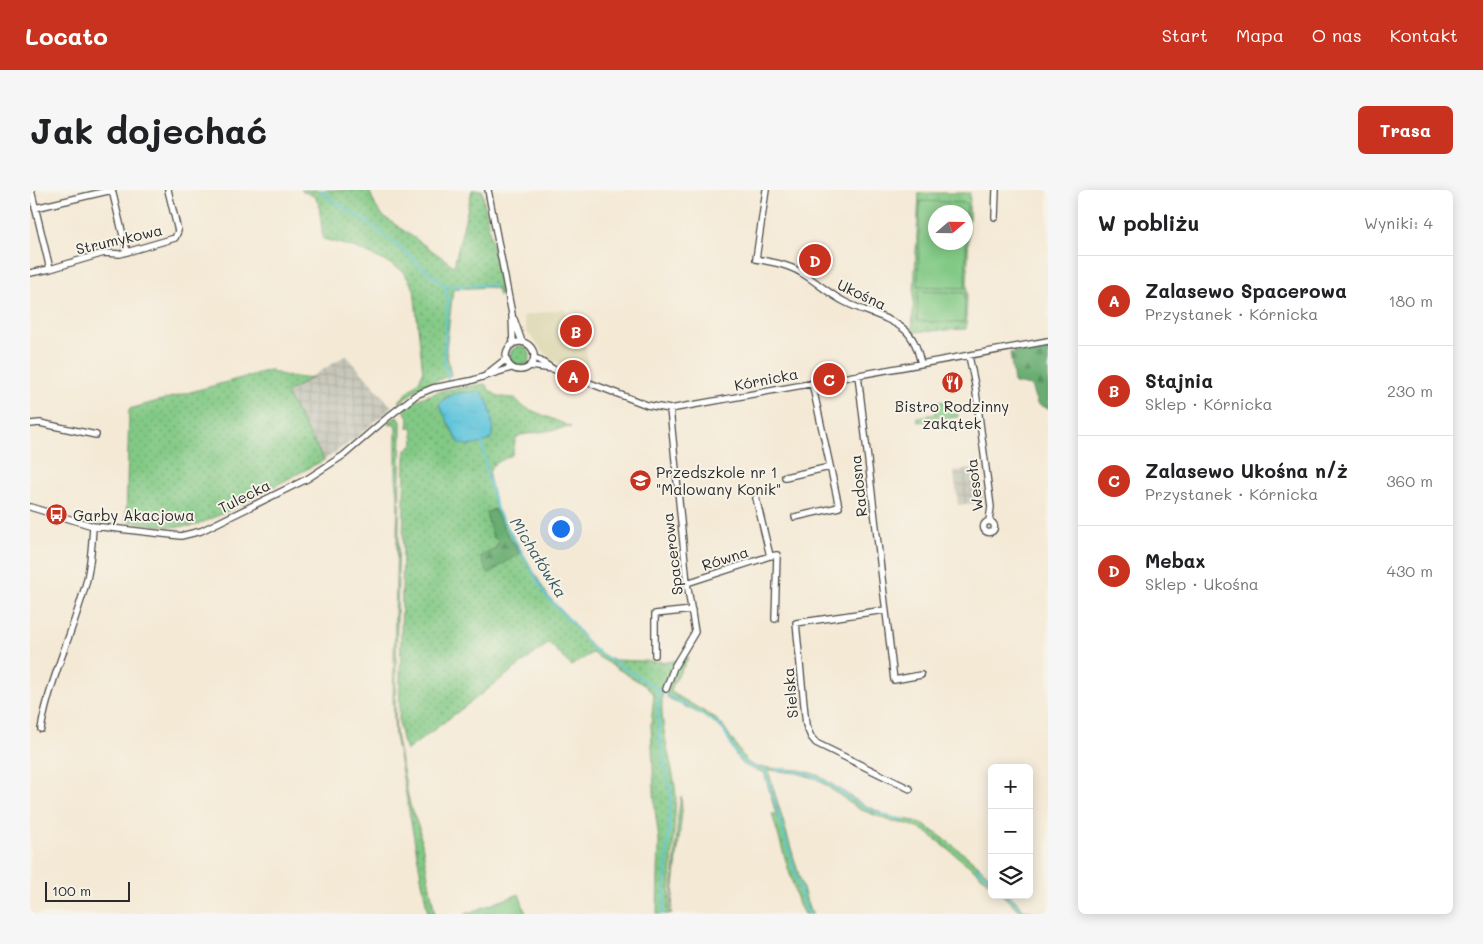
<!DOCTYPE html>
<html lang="pl">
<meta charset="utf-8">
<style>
:root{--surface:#fff;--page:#f6f6f6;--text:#202124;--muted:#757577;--line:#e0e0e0;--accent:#c8321e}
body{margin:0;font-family:Mali,sans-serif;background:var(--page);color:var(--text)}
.controls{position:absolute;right:15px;bottom:15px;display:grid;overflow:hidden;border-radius:8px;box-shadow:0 2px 12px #0003}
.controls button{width:45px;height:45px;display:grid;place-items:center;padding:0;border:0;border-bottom:1px solid var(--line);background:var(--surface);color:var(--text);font:25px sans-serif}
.compass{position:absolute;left:898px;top:15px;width:45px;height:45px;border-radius:50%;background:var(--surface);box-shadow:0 2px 12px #0003;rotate:70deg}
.scale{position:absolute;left:15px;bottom:12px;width:85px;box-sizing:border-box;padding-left:5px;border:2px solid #2b2b2b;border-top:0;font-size:14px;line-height:18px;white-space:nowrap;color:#2b2b2b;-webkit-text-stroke:4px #f7f3e8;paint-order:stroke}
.you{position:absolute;left:530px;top:338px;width:18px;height:18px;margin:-12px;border:4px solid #fff;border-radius:50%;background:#1a73e8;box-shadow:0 0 0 8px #1a73e833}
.badge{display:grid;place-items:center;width:32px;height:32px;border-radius:50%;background:var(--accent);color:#fff;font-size:16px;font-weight:700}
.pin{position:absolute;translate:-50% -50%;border:2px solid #fff;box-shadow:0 1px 5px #0006}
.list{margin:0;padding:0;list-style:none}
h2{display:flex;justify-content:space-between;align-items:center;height:65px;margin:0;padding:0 20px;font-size:21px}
h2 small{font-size:16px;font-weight:400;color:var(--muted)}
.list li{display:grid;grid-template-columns:32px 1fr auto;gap:15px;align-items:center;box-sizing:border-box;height:90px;padding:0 20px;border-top:1px solid var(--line)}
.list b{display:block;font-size:19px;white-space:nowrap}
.list p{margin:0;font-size:16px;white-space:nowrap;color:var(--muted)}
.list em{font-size:16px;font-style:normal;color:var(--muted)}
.icon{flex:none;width:28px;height:28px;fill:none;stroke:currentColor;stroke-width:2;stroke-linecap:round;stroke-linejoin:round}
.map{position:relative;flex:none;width:1018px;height:724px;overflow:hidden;border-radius:8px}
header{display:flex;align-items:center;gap:30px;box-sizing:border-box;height:70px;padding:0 25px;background:var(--accent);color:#fff}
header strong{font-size:24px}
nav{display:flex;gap:28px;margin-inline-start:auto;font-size:18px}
.intro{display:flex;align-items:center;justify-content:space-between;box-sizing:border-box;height:120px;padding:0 30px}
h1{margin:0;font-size:35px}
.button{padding:12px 22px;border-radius:8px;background:var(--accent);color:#fff;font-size:18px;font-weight:700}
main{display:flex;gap:30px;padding:0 30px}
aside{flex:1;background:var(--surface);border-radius:8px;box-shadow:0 2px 12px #0003}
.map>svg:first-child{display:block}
</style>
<header>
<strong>Locato</strong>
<nav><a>Start</a><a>Mapa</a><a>O nas</a><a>Kontakt</a></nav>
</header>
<div class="intro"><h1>Jak dojechać</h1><a class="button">Trasa</a></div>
<main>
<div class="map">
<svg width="1018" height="724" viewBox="0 0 1018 724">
<defs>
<pattern id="industrial-grid" width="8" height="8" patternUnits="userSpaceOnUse" patternTransform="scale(1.25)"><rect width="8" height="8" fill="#c5c5b8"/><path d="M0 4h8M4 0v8" fill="none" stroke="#a9a99e"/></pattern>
<pattern id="grass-dots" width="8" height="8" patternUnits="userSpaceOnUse" patternTransform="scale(1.25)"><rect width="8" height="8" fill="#82c985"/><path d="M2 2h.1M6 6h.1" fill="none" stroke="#6ba36d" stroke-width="1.8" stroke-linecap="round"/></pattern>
<pattern id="forest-firs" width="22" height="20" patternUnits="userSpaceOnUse" patternTransform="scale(1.25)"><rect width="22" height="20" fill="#69ad72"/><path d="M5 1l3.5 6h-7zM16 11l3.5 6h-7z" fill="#578d5e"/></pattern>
<pattern id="water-ripples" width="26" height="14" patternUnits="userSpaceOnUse" patternTransform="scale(1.25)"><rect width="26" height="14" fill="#5ec5dc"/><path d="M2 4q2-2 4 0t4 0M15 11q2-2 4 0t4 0" fill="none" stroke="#52a9bd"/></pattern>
</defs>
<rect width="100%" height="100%" fill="#f7f3e8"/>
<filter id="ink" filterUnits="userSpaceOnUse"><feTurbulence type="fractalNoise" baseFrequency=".02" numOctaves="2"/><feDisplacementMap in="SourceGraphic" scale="10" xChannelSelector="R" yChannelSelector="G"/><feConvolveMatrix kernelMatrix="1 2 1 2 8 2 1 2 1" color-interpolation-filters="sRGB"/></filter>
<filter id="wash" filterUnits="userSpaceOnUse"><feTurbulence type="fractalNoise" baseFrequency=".0096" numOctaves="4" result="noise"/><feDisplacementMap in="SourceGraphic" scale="20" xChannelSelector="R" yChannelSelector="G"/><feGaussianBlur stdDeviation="1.12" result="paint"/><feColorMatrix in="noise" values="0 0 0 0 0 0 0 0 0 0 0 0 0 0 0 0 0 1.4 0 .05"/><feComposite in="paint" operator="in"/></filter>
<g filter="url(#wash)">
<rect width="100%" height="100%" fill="#f4e9d5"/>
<path fill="#e1dcba" d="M535,119l3,11 10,-3 8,32 3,22 -38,-11 -24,-28 -4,-16z"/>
<path fill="url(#industrial-grid)" d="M316,165l46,52 -39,33 -29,20 -38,-67z
M950,278l3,34 -25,3 -4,-34z"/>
<path fill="url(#grass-dots)" stroke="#567a58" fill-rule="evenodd" d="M271,0h68l7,17 7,9 71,50 18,-76h10l19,105 -2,1 -2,-7 -6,-1v-1l-38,2 -7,61 5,25 -31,12 -21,16 -1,-1 20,-20 5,-9 -9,-84 -11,-18 -16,-9 -31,-14 -33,-9 -4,-34 -4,-8z
M889,3h51l-4,136 -54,3zM906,22h30v30h-30z
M480 166a10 10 0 1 1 20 0a10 10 0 1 1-20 0Z
M240,180c15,7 27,9 43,7l-27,16 38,67 -89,47 -26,13 -17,6 -22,1 -44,-6 3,-112z
M455,194c8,12 16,14 30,14l9,9 47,20 -50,8 -5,3 -4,17 -18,9 -4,6 -1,6 8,33 51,87 25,27 19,24 17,12 2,-1 4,2 54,2 8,-2c-3,6 -7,12 -10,17 -15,36 7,84 9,120l-7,117h-12l2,-74 -4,-30 -4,-85 3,-30 -10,-10 -52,-32 -21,13 -22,-23 -143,108 -4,-11 -3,-18 6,-265 1,-7 8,-7 -2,-17 -4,2 1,-9 -4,-7v-3l16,-11 23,-8zM419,205l36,47 -14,3 -12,-2 -11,-19 -5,-25zM464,319l12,23 14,21 -40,4 15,-8 4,-8z
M367,226l4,5v7l-6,288 1,19 14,70 9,23 16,86h-7l-33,-179 -2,-34 5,-206 -2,-17v-49l-1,-5 -5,1 -1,-3z
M659,467l-16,27 -2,8 44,26 9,9 23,35 9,5 44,3 18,5 44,29 29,13 19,3 14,5 14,9 35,27 19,17v8l-15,-14 -52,-41 -17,-7 -15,-2 -34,-13 -42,-30 -20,-6 -29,-3 41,139 4,5h-9l-5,-9 -27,-91h4l-12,-42c-38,-6 -25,-31 -49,-49 -14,-10 -33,-17 -48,-26 -2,-12 8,-26 13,-38z
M651,606l1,15 -11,103 7,-97z
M972,705h8l15,15 18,4h-20z"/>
<path fill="url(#forest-firs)" stroke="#4a6c4e" d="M1018,155v64l-11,-5 -6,-18 -17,-3 -4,-30z
M464,319l12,23 14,21 -32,21 -8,-17 15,-8 4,-8 -6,-4 -7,-24z"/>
<path fill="#82c985" stroke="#567a58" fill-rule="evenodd" d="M890,11l47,2 -2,85 -47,-2zM906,22h30v30h-30z
M888,101l47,2 -1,30 -47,-2z
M915,211l1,5 10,-1 2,12 -40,5 -1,-5 19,-3 -2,-11z
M489,704l7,20h-61z"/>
<path fill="url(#water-ripples)" stroke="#447884" d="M450,201c11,9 15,35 11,48 -9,5 -22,9 -32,4l-20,-38c10,-14 25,-12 41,-14z"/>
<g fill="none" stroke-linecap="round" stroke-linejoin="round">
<path stroke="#5ec5dc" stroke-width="2" d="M291,0l9,9 46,29 69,58 3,13 -4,57 4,24
M415,96l49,-1
M452,252l5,31 10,37 50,87 25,26 20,25 72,45
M628,500l1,47 12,59 -8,118
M637,505l52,29c14,16 16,44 41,45
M735,579l40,138 4,7
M746,579c15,1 29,3 42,9 12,5 22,14 33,21 17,11 34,18 54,21
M946,678l16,13
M977,705l20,19"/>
</g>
</g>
<g filter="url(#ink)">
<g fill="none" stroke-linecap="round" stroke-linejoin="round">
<defs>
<path id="minor" d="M1,0l19,79
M82,0l15,62
M458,0l24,124 1,29
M736,0l-10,69c15,3 31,5 44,13 16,9 29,22 45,30 19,10 43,14 60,28 10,9 13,21 16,34
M5,18l77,-18
M965,27l1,-27
M0,83l20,-4 54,-16 16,1 55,-16 3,-7 -10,-41
M484,129l8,23
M476 166a14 14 0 1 1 28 0a14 14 0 1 1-28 0Z
M939,166l6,29 16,122 -2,14
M504,167l19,12 94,36 23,4 378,-68
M501,176l22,3
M457,184l19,-15
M828,185l36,305 27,-5
M0,234l10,-1 56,12
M755,287l45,-10
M726,308l14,58
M0,317l63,19 88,10 20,-5 106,-52 37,-24 44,-38 28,-22 17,-7 37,-7 41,-13
M765,327l44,-10 -27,-124
M953.5 337a5.5 5.5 0 1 1 11 0a5.5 5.5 0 1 1-11 0Z
M657,393l83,-27 7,-1 -2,64
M855,420l-89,13 10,102 5,12 5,6 94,46
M625,465v-41l37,-4
M636,499l8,-22 21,-35 -8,-49 -17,-174
M11,539c9,-50 32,-97 45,-146 5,-19 6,-38 7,-57"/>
</defs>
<use href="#minor" stroke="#494844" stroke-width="8"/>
<use href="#minor" stroke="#fff" stroke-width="5.5"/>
</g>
</g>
<defs>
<symbol id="restaurant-disc" viewBox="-11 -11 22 22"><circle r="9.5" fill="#c8321e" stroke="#f7f3e8"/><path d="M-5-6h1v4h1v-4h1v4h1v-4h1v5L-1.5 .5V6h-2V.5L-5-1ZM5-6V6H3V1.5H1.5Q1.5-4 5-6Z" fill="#fff"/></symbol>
<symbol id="school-disc" viewBox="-11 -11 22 22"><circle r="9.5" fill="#c8321e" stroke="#f7f3e8"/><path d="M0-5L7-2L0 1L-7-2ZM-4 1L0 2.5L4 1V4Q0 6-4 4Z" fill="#fff"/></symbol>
<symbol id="bus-disc" viewBox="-11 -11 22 22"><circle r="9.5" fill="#c8321e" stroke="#f7f3e8"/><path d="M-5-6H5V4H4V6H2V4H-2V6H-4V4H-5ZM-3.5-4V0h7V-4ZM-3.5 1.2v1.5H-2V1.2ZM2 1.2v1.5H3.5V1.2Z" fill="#fff"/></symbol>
</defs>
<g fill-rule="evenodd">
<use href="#restaurant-disc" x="910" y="180" width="25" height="25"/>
<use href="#school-disc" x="598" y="278" width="25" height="25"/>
<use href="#bus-disc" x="14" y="312" width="25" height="25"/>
</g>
<g text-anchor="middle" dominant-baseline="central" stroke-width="4" stroke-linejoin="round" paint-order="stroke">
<g font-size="15" fill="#2b2b2b" stroke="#f7f3e8">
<text transform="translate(89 49) rotate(-13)">Strumykowa</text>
<text transform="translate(832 104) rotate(25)">Ukośna</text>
<text transform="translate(736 189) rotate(-11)">Kórnicka</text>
<text transform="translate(944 295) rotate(-97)">Wesoła</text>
<text transform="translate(828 296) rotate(-96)">Radosna</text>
<text transform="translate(214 306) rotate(-27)">Tulecka</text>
<text transform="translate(642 364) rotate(-97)">Spacerowa</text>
<text transform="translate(695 368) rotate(-18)">Równa</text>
<text transform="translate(760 503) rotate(-95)">Sielska</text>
</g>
<g font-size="15" fill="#2b2b2b" stroke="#f7f3e8" text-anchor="start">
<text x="922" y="216" text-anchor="middle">Bistro Rodzinny<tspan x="922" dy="17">zakątek</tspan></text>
<text x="626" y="282">Przedszkole nr 1<tspan x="626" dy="17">"Malowany Konik"</tspan></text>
<text x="43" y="325">Garby Akacjowa</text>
</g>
<g font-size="16" font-style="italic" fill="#3a5960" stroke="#f7f3e8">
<text transform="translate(509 367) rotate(58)">Michałówka</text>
</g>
</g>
</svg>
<div class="controls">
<button>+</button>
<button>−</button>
<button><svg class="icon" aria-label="layers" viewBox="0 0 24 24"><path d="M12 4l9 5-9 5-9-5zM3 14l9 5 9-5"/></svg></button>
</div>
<svg class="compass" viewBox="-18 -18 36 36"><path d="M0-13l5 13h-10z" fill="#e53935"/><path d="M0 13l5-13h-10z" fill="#757577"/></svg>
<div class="scale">100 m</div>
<div class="you"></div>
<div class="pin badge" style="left:543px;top:186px">A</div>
<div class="pin badge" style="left:546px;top:141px">B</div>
<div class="pin badge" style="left:799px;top:189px">C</div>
<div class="pin badge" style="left:785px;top:70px">D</div>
</div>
<aside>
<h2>W pobliżu<small>Wyniki: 4</small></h2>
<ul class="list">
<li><span class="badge">A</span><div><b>Zalasewo Spacerowa</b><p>Przystanek · Kórnicka</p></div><em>180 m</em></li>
<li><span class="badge">B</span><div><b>Stajnia</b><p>Sklep · Kórnicka</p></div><em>230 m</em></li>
<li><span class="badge">C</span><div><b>Zalasewo Ukośna n/ż</b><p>Przystanek · Kórnicka</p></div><em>360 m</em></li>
<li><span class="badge">D</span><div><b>Mebax</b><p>Sklep · Ukośna</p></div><em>430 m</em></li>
</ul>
</aside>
</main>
